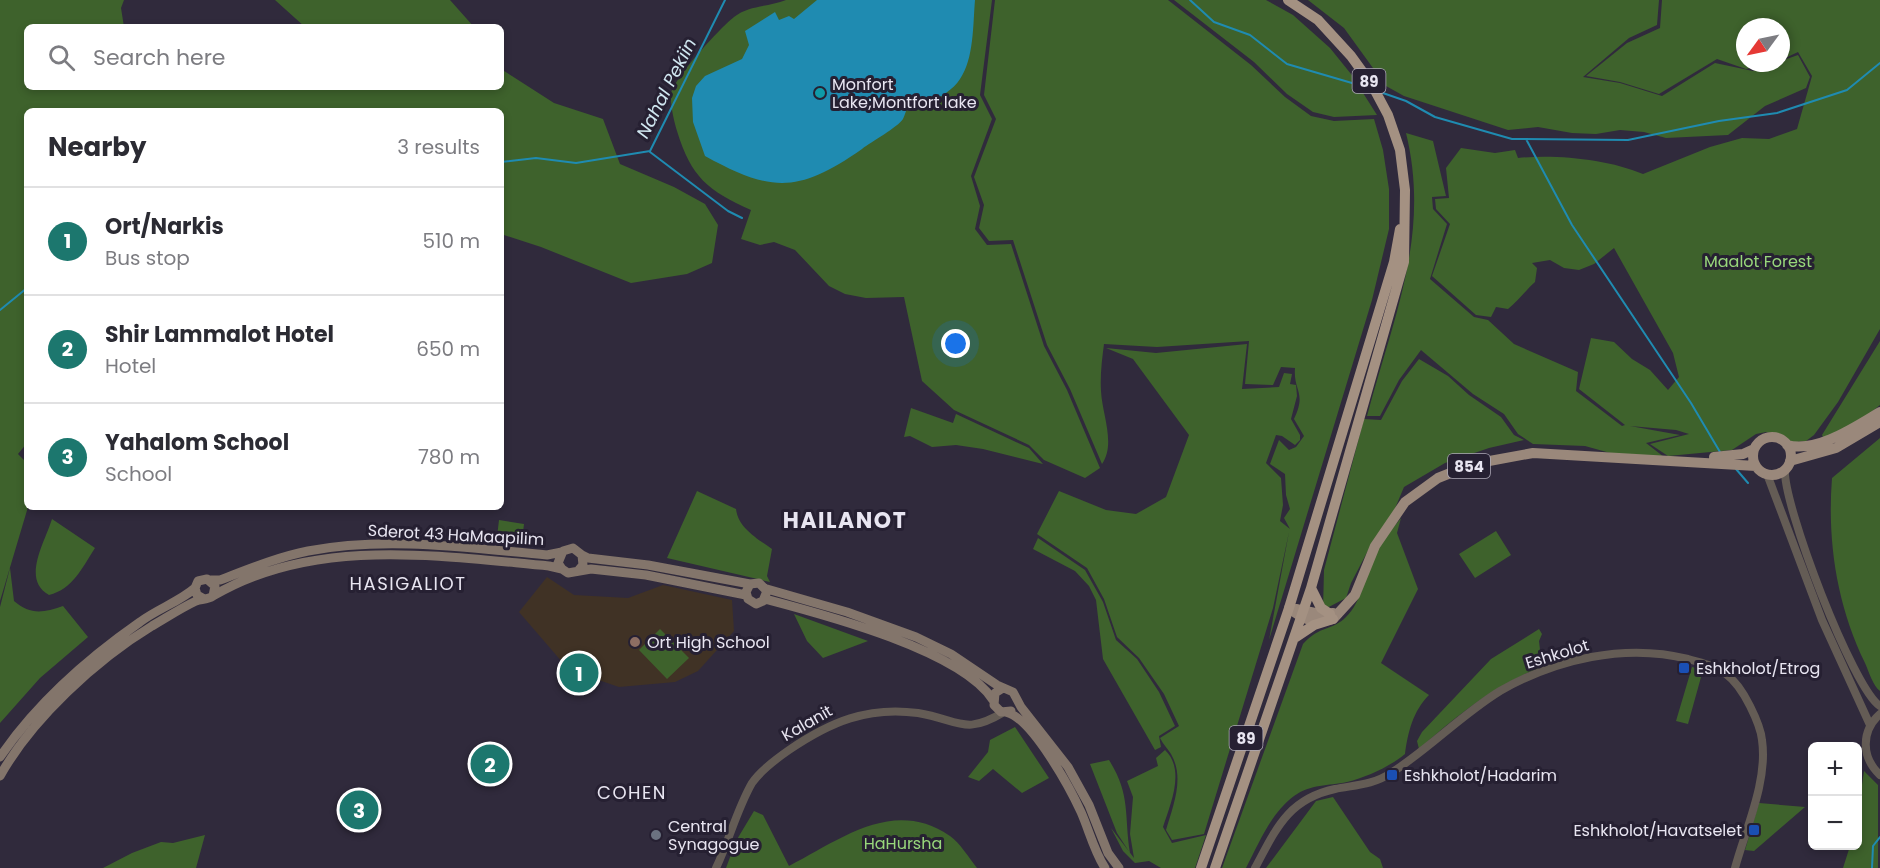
<!DOCTYPE html>
<meta charset="utf-8">
<style>
:root{--surface:#fff;--page:#f7f7f7;--text:#2b2b33;--muted:#7c7c81;--line:#e1e1e2;--accent:#1c776e}
body{margin:0;font-family:Poppins,sans-serif;background:var(--page);color:var(--text)}
.controls{position:absolute;right:18px;bottom:18px;display:grid;overflow:hidden;border-radius:9px;box-shadow:0 3px 9px #0003}
.controls button{width:54px;height:54px;display:grid;place-items:center;padding:0;border:0;border-bottom:2px solid var(--line);background:var(--surface);color:var(--text);font:30px sans-serif}
.compass{position:absolute;left:1736px;top:18px;width:54px;height:54px;border-radius:50%;background:var(--surface);box-shadow:0 3px 9px #0003;rotate:237deg}
.you{position:absolute;left:956px;top:344px;width:21px;height:21px;margin:-15px;border:4px solid #fff;border-radius:50%;background:#1a73e8;box-shadow:0 0 0 9px #1a73e833}
.badge{display:grid;place-items:center;width:39px;height:39px;border-radius:50%;background:var(--accent);color:#fff;font-size:20px;font-weight:700}
.pin{position:absolute;translate:-50% -50%;border:3px solid #fff;box-shadow:0 2px 6px #0006}
.list{margin:0;padding:0;list-style:none}
h2{display:flex;justify-content:space-between;align-items:center;height:78px;margin:0;padding:0 24px;font-size:26px}
h2 small{font-size:20px;font-weight:400;color:var(--muted)}
.list li{display:grid;grid-template-columns:39px 1fr auto;gap:18px;align-items:center;box-sizing:border-box;height:108px;padding:0 24px;border-top:2px solid var(--line)}
.list b{display:block;font-size:22px;white-space:nowrap}
.list p{margin:0;font-size:20px;white-space:nowrap;color:var(--muted)}
.list em{font-size:20px;font-style:normal;color:var(--muted)}
.icon{flex:none;width:33px;height:33px;fill:none;stroke:currentColor;stroke-width:2;stroke-linecap:round;stroke-linejoin:round}
.map{position:relative;flex:none;width:1880px;height:868px;overflow:hidden}
.search{position:absolute;background:var(--surface);box-shadow:0 3px 9px #0003;left:24px;top:24px;width:480px;height:66px;display:flex;align-items:center;gap:15px;box-sizing:border-box;padding:0 21px;border-radius:9px;color:var(--muted);font-size:22px}
.panel{position:absolute;background:var(--surface);box-shadow:0 3px 9px #0003;left:24px;top:108px;width:480px;height:402px;border-radius:9px}
.map>svg:first-child{display:block}
</style>
<div class="map">
<svg width="1880" height="868" viewBox="0 0 1880 868">
<rect width="100%" height="100%" fill="#302a3c"/>
<path fill="#403225" d="M547,577l27,18 54,3 35,-13 69,15 2,31 -36,40 -23,11 -56,5 -50,-17 -50,-58z"/>
<path fill="#3e622c" d="M0,0h124l-3,8 3,19h-97v60h474v-18l53,34 49,16 17,45 54,23 31,17 13,21 -6,38 -25,11 -56,9 -90,-36 -40,-13v-123h-474v332l-9,11 9,9 1,44 -28,94z
M275,0h175l24,27h-169z
M786,0h206l-12,95 12,24 -21,57 9,30 -5,23 12,16 24,-1 33,102 23,44 33,78 -15,10 -41,-18 -15,-15 -75,-35 -32,-29 -18,-84 -38,1 -21,-4 -16,-8 -34,-36 -21,-8 -14,3 -19,-6 10,-29c-43,-19 -60,-33 -74,-79 -3,-10 -7,-27 -6,-37 3,-16 49,-66 63,-77 15,-12 35,-10 52,-17z
M995,0h173l83,65 34,32 26,19 23,5 40,-2 9,31 6,39v40l-17,71 -103,340 20,-108 -16,76 -69,226 -32,6 -6,-10c7,-24 19,-52 5,-76 -4,-6 -8,-10 -11,-16l19,-12 -15,-32 -25,-36 -22,-21 -13,-38 -17,-31 -50,-34 22,-43 47,19 30,4 30,-17 23,-62 -56,-76 -27,-11 50,5 91,-9 -5,45 37,-2 5,-14 8,1 -2,10 6,1 1,11 -6,23 9,16v5l-5,5 -13,-9 -6,-1 -10,28 15,15 2,27 -3,16 10,8 -6,-11 6,-9 -4,-14 -1,-21 -15,-10 9,-24 10,10 7,-3 8,-11 -10,-17c13,-27 -1,-28 1,-51l-14,-1 -8,18 -28,-1 4,-43 -92,6 -53,-3c-2,15 -4,32 -3,47 1,23 15,53 1,73l-32,-75 -23,-44 -34,-105 -24,1 -10,-13 5,-23 -10,-28 22,-58 -12,-24z
M1174,0h92l27,15 37,33 21,26 26,41 -43,2 -21,-5 -26,-18 -33,-32z
M1308,0h351l-2,25 -28,13 -46,39 37,6 42,13 53,-33 38,8 45,-16 12,22 -4,11 -41,18 -37,29 -62,3 -22,-6 -24,-2 -24,4 -24,-1 -34,-6 -30,3 -104,-34 -18,-10 -42,-58z
M1662,0h218v329l-42,73 -24,33 -8,6 -19,2 -11,-8 -10,-3 -10,2 -24,16 -64,6 -18,-12 39,-10 -13,-4 -46,-4 50,9 -34,8 18,14 -43,-1 -36,-10 -52,-2 -15,-10 -14,-20 -31,-20 -52,-44 -22,30 -19,36h-13c26,-98 64,-181 39,-283l27,8 13,55 -14,1 1,12 14,15 -17,55 44,38 14,3 26,24 64,28 -2,19 46,35 3,-1 -46,-36 12,-51 23,4 18,17 18,11 18,20 11,-13 -6,-24 -59,-105 -20,16 -15,6 -15,-2 -14,-8 -18,3 5,5 -2,14c-10,9 -16,18 -27,27l-12,-2 -5,10 -15,-2 -44,-39 18,-52 -14,-15 -1,-10 14,-1 -3,-30 15,-20 34,5 20,-3 3,8c37,-4 90,1 125,16l67,-27 32,-9 27,1 28,-10 15,-53 -14,-24 -17,8v-33h-36v36h30l-29,6 -29,-10 -58,35 -39,-12 -34,-6 41,-33 33,-15z
M1880,341v64l-52,42 -6,-12z
M1419,359l29,17 21,19 32,22 13,18 10,5 -35,8 -44,15 -41,24 -13,31 -17,21 -23,44 -5,15 -23,12 1,-40 40,-151 17,1 21,-39z
M911,408l42,15 3,-9 73,34 14,16 -60,-15 -27,-4 -24,2 -22,-11 -6,1z
M1880,438v253c-7,-5 -11,-19 -15,-28 -28,-58 -38,-121 -33,-185z
M697,491l39,18c2,19 22,30 36,40l-5,27 3,6 -103,-24z
M1401,518l-4,15 21,56 -37,74 48,32c-16,16 -21,37 -24,59 -16,13 -38,23 -58,28 -19,4 -36,2 -53,14 -23,17 -35,47 -48,72h-24l81,-224c17,-19 29,-13 43,-27 16,-15 20,-45 30,-64 6,-13 16,-24 25,-35z
M52,519l43,29c-13,20 -22,41 -46,47 -28,-15 -4,-53 3,-76z
M499,520l25,4 -2,17 -25,-4z
M1496,531l15,24 -36,23 -16,-24z
M1038,538l47,32 18,32 13,38 21,19 22,33 16,34 -16,10 2,11 -6,3 -52,-91 -7,-59 -7,-14 -14,-15 -42,-22z
M10,568l4,33c16,14 29,12 49,5l25,31 -48,41 -40,45v-116z
M794,614l74,27 -45,17 -16,-17z
M660,629l29,29 -22,21 -28,-29z
M1539,629l3,5 -3,7 3,26c-48,18 -86,49 -123,82l-2,-8 5,-9 69,-73z
M1692,667l11,3 -15,54 -12,-3z
M1015,727l34,51 -27,15 -29,-24 -14,12 -11,-4 20,-25 2,-12z
M1165,750c21,20 5,55 -2,77l9,16 34,-8 -11,33h-34l-12,-7 -14,2 -12,-12 -12,-23 23,30 -4,-24 3,-37 -6,-16 31,-15 -2,-8z
M1109,760c22,35 15,55 21,93l-13,-20 -27,-69z
M1864,771l14,14v83h-35l7,-22h8v-34z
M1333,797l37,55 10,7 3,9h-117l50,-67z
M1759,803l46,4 -51,44 -9,-1z
M754,811l9,4 26,51c51,-26 104,-69 161,-30 10,7 19,22 27,32h-251l10,-27z
M205,835l-9,33h-93l29,-15 29,-11 12,1z"/>
<path fill="#1f8bb1" d="M817,0h158c-2,24 -1,59 -15,79 -7,11 -19,17 -29,24l-15,-2 -8,5c-2,4 -3,9 -5,13 -5,8 -32,23 -41,30 -63,44 -90,44 -157,7l-12,-34 -1,-24 4,-12 9,-10 37,-17 7,-14 -4,-14 30,-19 4,8 10,-4 5,3z"/>
<g fill="none" stroke-linecap="round" stroke-linejoin="round">
<path stroke="#1f8bb1" stroke-width="2" d="M1190,0l24,22 36,13 37,29 82,24
M1380,92l26,9 29,16 77,22 116,1 91,-19 58,-8 70,-23 33,-27
M1526,139l46,86 119,178 29,49
M650,152l78,59 14,7
M501,162l35,-4 40,5 74,-12 75,-151
M0,310l27,-22
M1736,469l12,14
M1872,868l1,-22 7,-9"/>
<path stroke="#645c55" stroke-width="8" d="M1785,469c-3,34 68,220 95,237
M1767,474l55,146 48,105
M1880,714c-19,17 -19,43 0,61
M716,868c13,-27 21,-59 36,-85 9,-13 24,-24 37,-33 41,-28 79,-44 129,-37 42,7 46,23 86,-1
M1255,868c21,-39 33,-69 80,-79 20,-4 38,-4 56,-16 38,-24 70,-58 109,-82 56,-32 125,-48 188,-32 13,4 26,6 38,15 11,8 18,20 24,32 5,10 11,23 12,34 6,41 -16,88 -27,128"/>
<path stroke="#83756b" stroke-width="9" d="M582,555l6,3 60,7 102,19 9,-1 8,8 -4,10 -7,3 -8,-5 -2,-7 4,-8
M578,571l5,-6 -1,-10 -9,-7 -10,3 -5,12 4,6 6,4 23,-4 55,6 100,20
M211,580h9c29,-11 58,-23 88,-29 79,-15 160,-3 239,4l15,-3
M767,589l80,23 69,25 35,17 46,31 16,7 8,15 47,60 21,38 19,48 11,15
M213,596c101,-60 226,-40 336,-30l13,3
M765,599c57,15 196,51 228,101
M1003,688l-8,5 -1,12 7,7 10,-1
M1006,712c26,6 64,76 75,100 8,18 13,39 24,56
M0,757c37,-54 87,-98 140,-135 17,-13 39,-20 55,-34
M0,776c32,-57 96,-116 152,-150 14,-8 29,-18 44,-25 5,-2 11,-1 17,-5l2,-10 -8,-7 -9,2 -3,7 2,7 7,4"/>
<path stroke="#9a887b" stroke-width="10" d="M1753 456a19 19 0 1 1 38 0a19 19 0 1 1-38 0Z
M1787,445c30,8 68,-18 93,-33
M1714,457l29,-3 11,-5
M1790,461l46,-13 44,-26
M1289,608c14,12 26,16 44,11l22,-24 20,-49 30,-44 33,-24 35,-14 60,-11 223,13
M1296,609l24,5 13,-1"/>
<path stroke="#a49182" stroke-width="10" d="M1311,588l10,20 9,6
M1296,637l18,-12 19,-6
M1201,868l88,-260 105,-346 6,-33
M1215,868l96,-280 93,-326 1,-72 -5,-40 -12,-35 -16,-30 -21,-29 -33,-36 -30,-20"/>
</g>
<circle fill="#0f9aa8" stroke="#262032" stroke-width="2" cx="820" cy="93" r="6"/>
<circle fill="#8d6e63" stroke="#262032" stroke-width="2" cx="635" cy="642" r="6"/>
<g fill="#1a4fb4" stroke="#262032" stroke-width="2">
<rect x="1678" y="662" width="12" height="12" rx="3"/>
<rect x="1386" y="769" width="12" height="12" rx="3"/>
<rect x="1748" y="824" width="12" height="12" rx="3"/>
</g>
<circle fill="#6b7280" stroke="#262032" stroke-width="2" cx="656" cy="835" r="6"/>
<g text-anchor="middle" dominant-baseline="central" stroke-width="6" stroke-linejoin="round" paint-order="stroke">
<g fill="#262032" stroke="#aeaab8" stroke-width="1.5">
<rect x="1352.5" y="69" width="33" height="24" rx="4.5"/>
<rect x="1448" y="454" width="42" height="24" rx="4.5"/>
<rect x="1229.5" y="726" width="33" height="24" rx="4.5"/>
</g>
<g font-size="15" font-weight="bold" fill="#e8e5f1">
<text x="1369" y="81">89</text>
<text x="1469" y="466">854</text>
<text x="1246" y="738">89</text>
</g>
<g font-size="16" fill="#e8e5f1" stroke="#262032" text-anchor="start">
<text x="832" y="84">Monfort<tspan x="832" dy="18">Lake;Montfort lake</tspan></text>
<text x="647" y="642">Ort High School</text>
<text x="1696" y="668">Eshkholot/Etrog</text>
<text x="1404" y="775">Eshkholot/Hadarim</text>
<text x="668" y="826">Central<tspan x="668" dy="18">Synagogue</tspan></text>
<text x="1742" y="830" text-anchor="end">Eshkholot/Havatselet</text>
</g>
<g font-size="16" fill="#98d77b" stroke="#262032">
<text x="1758" y="261">Maalot Forest</text>
<text x="903" y="843">HaHursha</text>
</g>
<g font-size="16" fill="#e8e5f1" stroke="#262032">
<text transform="translate(456 535) rotate(3)">Sderot 43 HaMaapilim</text>
<text transform="translate(1557 654) rotate(-17)">Eshkolot</text>
<text transform="translate(807 723) rotate(-30)">Kalanit</text>
</g>
<g font-size="18" font-style="italic" fill="#d1e7f1" stroke="#262032">
<text transform="translate(666 88) rotate(-63)">Nahal Pekiin</text>
</g>
<g font-size="18" letter-spacing="1.5" fill="#e8e5f1" stroke="#262032">
<text x="408" y="583">HASIGALIOT</text>
<text x="632" y="792">COHEN</text>
</g>
<g font-size="22" font-weight="bold" letter-spacing="1.5" fill="#e8e5f1" stroke="#262032">
<text x="845" y="520">HAILANOT</text>
</g>
</g>
</svg>
<div class="controls">
<button>+</button>
<button>−</button>
</div>
<svg class="compass" viewBox="-18 -18 36 36"><path d="M0-13l5 13h-10z" fill="#e53935"/><path d="M0 13l5-13h-10z" fill="#7c7c81"/></svg>
<div class="you"></div>
<div class="pin badge" style="left:579px;top:673px">1</div>
<div class="pin badge" style="left:490px;top:764px">2</div>
<div class="pin badge" style="left:359px;top:810px">3</div>
<div class="search"><svg class="icon" aria-label="search" viewBox="0 0 24 24"><circle cx="10" cy="10" r="6"/><path d="M15 15l6 6"/></svg>Search here</div>
<section class="panel">
<h2>Nearby<small>3 results</small></h2>
<ul class="list">
<li><span class="badge">1</span><div><b>Ort/Narkis</b><p>Bus stop</p></div><em>510 m</em></li>
<li><span class="badge">2</span><div><b>Shir Lammalot Hotel</b><p>Hotel</p></div><em>650 m</em></li>
<li><span class="badge">3</span><div><b>Yahalom School</b><p>School</p></div><em>780 m</em></li>
</ul>
</section>
</div>
